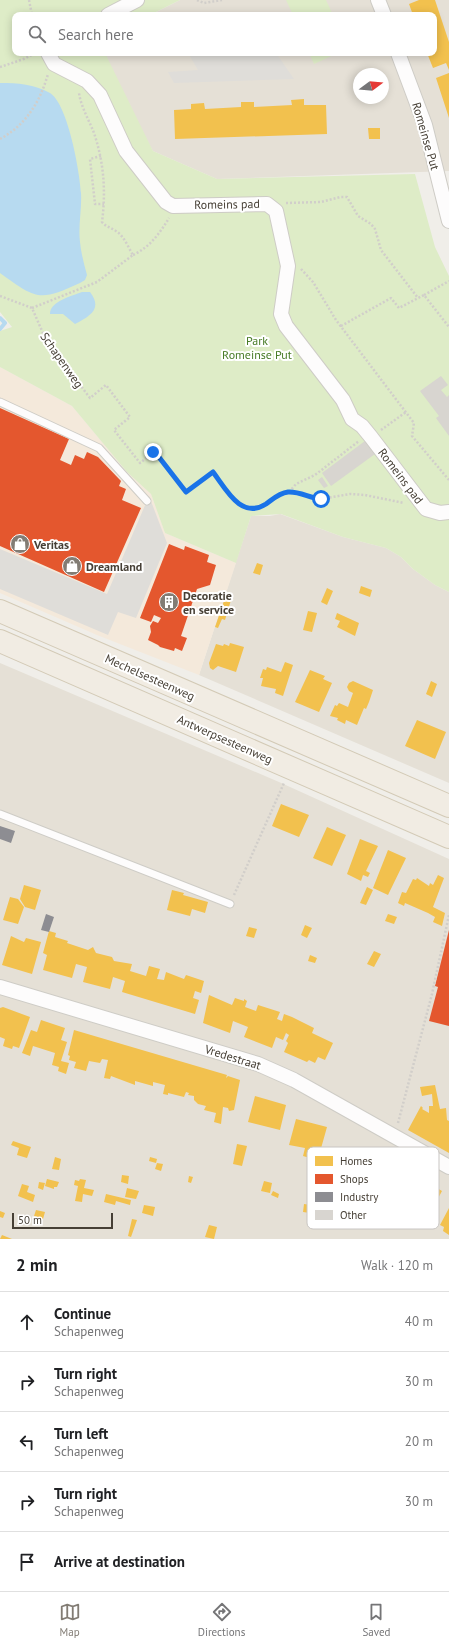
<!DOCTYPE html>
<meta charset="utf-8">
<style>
:root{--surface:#fff;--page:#f2f2f2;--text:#202124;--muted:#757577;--line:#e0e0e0;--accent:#827c74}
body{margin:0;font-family:"PT Sans",sans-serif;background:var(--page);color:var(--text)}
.compass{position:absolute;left:353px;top:68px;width:36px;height:36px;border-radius:50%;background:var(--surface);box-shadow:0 2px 10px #0003;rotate:74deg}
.scale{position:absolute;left:12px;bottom:10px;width:101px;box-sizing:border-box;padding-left:4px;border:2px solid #463f35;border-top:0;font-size:11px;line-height:14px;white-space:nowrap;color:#463f35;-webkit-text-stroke:3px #fff;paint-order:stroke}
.stop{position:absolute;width:12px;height:12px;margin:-9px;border:3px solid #1a73e8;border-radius:50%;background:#fff}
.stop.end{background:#1a73e8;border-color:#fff;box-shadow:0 1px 4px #0008}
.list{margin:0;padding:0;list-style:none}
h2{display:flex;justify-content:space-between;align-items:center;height:52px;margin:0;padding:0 16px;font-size:17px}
h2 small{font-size:13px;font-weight:400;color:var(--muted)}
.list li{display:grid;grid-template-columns:26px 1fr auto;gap:12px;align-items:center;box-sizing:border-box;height:60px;padding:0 16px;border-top:1px solid var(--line)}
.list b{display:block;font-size:15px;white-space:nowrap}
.list p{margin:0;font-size:13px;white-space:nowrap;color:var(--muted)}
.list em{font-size:13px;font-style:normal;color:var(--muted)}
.icon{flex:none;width:22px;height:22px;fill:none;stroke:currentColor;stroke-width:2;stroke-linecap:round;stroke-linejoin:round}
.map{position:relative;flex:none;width:449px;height:1239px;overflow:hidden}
.search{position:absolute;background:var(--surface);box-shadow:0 2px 10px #0003;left:12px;right:12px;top:12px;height:44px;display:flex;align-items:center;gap:10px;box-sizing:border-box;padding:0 14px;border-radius:8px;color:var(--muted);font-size:15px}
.sheet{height:352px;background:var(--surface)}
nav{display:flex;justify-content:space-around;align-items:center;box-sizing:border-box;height:56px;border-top:1px solid var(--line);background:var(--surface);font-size:11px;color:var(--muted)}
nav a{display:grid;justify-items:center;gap:2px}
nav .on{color:var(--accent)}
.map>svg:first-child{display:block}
</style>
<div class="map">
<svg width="449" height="1239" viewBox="0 0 449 1239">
<rect width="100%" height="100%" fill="#f0eee9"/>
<path fill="#e5e0d6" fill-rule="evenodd" d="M180,0h269v171l-232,8 -64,-28 -56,-98h337v-38h-284zM359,74h24v24h-24z
M280,514l63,23 43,11 15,9 12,12 22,16 14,7v191l-250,-108 52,-159h19z
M0,663l279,119 170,77v380h-449z"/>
<path fill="#f4e9db" d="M0,367l72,39 55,66 24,22 14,39 71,30 -37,112 -102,-40 -97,-42z"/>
<path fill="#deecc7" d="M0,0h180l-30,15h-135v38h90l48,98 64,28 198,-5 20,73 14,29v316l-14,-7 -22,-16 -12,-12 -15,-9 -43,-11 -62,-23 -30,2 -15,47 -71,-30 -14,-39 -24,-22 -55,-66 -72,-39v-36l12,-4 -12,-15z
M286,0h40l7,15h-40z
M309,53h29l-24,11z"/>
<path fill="#dfddd9" d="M188,53h88l18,26 -120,4 -6,-11 30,-2z
M149,496l18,47 -31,75 -18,-6 -10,23 -108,-46v-40l107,45z"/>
<path fill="#b7daf0" d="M0,83c18,0 34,1 50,10 18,11 30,80 31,100 1,16 -3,33 -1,49 1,11 4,22 7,33l-2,5 -5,3c-41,19 -44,16 -80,-10z
M82,292h8c13,17 0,24 -15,32l-12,-10h-13c0,-13 22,-18 32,-22z"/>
<path fill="#f2c14e" d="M419,0h16l14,42v28l-3,-7 -13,5 -6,-15h7v-38h-21l-4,-11z
M449,73v45l-13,-40z
M304,99v6h22l1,29 -152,5 -1,-29 17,-1v-5l13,-1 1,6 36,-2v-5h13v5l38,-2 -1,-5z
M368,128h12v11h-11z
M257,563l6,2 -3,10 -7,-2z
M361,586l11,4 -2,7 -11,-4z
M327,588l6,3 -6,14 -6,-3z
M225,598l6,2 -6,20 -3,-1 -4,9 -3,-1z
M308,611l9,2 -5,19 -9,-2z
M337,613l22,10 -4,13 -18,-9 3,-6 -5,-2z
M230,643l14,4 -8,25 -18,-6 -5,4 -3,-2 -1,-5 7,-19 7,2 1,-2 5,2z
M285,662l8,3 -10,31 -8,-3 1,-4 -15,-3 2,-8h-3l3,-9 3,1 1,-3 14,5z
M310,670l15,6 -2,3 9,4 -13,29 -24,-10z
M353,681l20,9 -4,12 -3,7 -2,-1 -7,17 -11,-5 -1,4 -8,-4 1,-2 -8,-2 5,-11 2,1 2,-3 9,4 5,-14 -4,-2 -2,-4 2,-4z
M431,681l6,3 -5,13 -6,-3z
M417,720l29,12 -11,27 -30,-13z
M281,804l28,11 -10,22 -27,-11z
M327,827l19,8 -14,31 -19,-8z
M360,839l18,7 -12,25 4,2 -2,4 -5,-2 -2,6 -14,-7z
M388,850l18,8 -18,37 -15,-7z
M438,875l6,3 -11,29 12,6 -3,13 -9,-4 2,-5 -7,-4 -23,-10 -1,3 -6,-3 4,-11 4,1 7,-14 3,1 1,-2 12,8 1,-3 3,2z
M24,885l17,5 -6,20 -10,-3 -5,-8z
M367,887l6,3 -7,15 -6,-2z
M172,890l12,3 -1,2 25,7 -3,11 -13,-4 -2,7 -23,-6z
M10,897l8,2 6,8 -6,17 -15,-4z
M388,914l9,3 -3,7 -9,-3z
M305,925l7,3 -5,10 -6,-3z
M249,927l8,2 -3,9 -8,-2z
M49,931l7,2 -1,4 13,4 -1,2 21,7 5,-3 3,6 16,4 2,4 18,3 -2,7 16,5 3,-10 11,3 -3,10 7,1 2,-8 18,7 2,-4 18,6 -3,12 -6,-2 -2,7 6,2 -4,14 -73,-22 3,-11 -12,-4 -3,12 -27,-7 4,-15 -11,-3 -4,14 -29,-8 4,-15 -4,-2z
M11,936l13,6 2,-4 15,4 -9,32 -30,-9z
M374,951l7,3 -7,13 -7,-3z
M310,955l7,3 -2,5 -7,-2z
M209,995l23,10 3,-7 9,3v-2l3,2 -2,6 11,4 2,-6 22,7 -3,7 5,2 2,-7 8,3 22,11 -2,5 21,10 -8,17 -7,-3 -3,6 -6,-3 -2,2 -23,-10 4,-9 -2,-2 3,-6 -3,-2 -3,7 -7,-3 -4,11 -28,-11 4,-10 -15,-6 -3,12 -27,-10z
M3,1007l27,10 -11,31 -6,-2 -1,3 -9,-3 2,-7 -5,-2v-29z
M41,1020l24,8 -4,12 6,2 -6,19 8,2 -3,11 -8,-3 1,-4 -7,-2 3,-12 -22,-7 -3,10 -8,-3 9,-23 6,2z
M74,1030l153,45 -1,3 2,-2 12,4 -6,30 -5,1 -1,-3 -5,-1 -2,17 -7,-2 2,-9 -12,-3 2,-4 -8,-2 -4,-4v-4l-6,-1 1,-2 -3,-1 -2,5 -16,-4v2l-5,-1 2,-9 -12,-3v4l-18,-5v4l-24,-9 -1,3 -6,-1 4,-18 -6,-1 -2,4 -11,-2 -3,10 -12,-3 2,-6 -7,-2 1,-4 -2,-1z
M435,1085l5,24 6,-1 1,12 2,1v32l-41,-23 13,-24 2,2 -1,1 7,4v-7h4l-1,-12 -10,2 -2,-9z
M255,1096l31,9 -6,25 -32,-8z
M296,1119l31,8 -7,25 -5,-1 -1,4 -4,3 -7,-2 2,-8 -16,-3z
M13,1141l18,6 -4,11 -10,-3 2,-7 -8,-3z
M237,1144l10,2 -5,20 -9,-2z
M55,1157l6,2 -2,11 -7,-1z
M150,1157l7,2 -1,4 -7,-2z
M157,1163l6,1 -2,7 -6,-2z
M122,1175l7,1 -1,8 -7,-2z
M189,1176l4,1 -2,6 -3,-1z
M47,1179l12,3 -2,5h-3v2l-9,-3z
M80,1179l6,1 -2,8 10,2 -2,6 -9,-2 -1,8 -7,-1 3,-15 -4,-1 1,-5 4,1z
M264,1181l8,2 -2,10 -9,-2z
M417,1181l12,6 1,-3 12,7 -14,26 -16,-9 3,-5 -8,-4z
M39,1182l6,1 -2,7 -5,-2z
M22,1184l7,2 -2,6 8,3 -2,7 -15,-6z
M127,1188l12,3 -3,8 -11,-2z
M273,1191l6,3 -1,4 -7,-3z
M106,1194l25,6 -1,5 -14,-4 -1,4 -11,-3z
M304,1204l7,1 -1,8 -7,-1z
M144,1205l11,2 -2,9 -11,-3z
M449,1208v27l-6,-4 1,-4 -4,-2z
M36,1210l9,2 -2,7 -9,-3z
M0,1211l5,2 -2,5 -3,-1z
M132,1219l5,1 -6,17 -3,-1z
M209,1225l8,2 -3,12 -9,-2z
M2,1235l10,4h-12z"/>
<path fill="#e4572e" d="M0,408l69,31 -9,21 11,5 4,-10 9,4 3,-7 11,5 23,24 -2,5 7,3 -4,11 19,8 -37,84 -104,-46z
M169,544l15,6 1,-4 24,9 -2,7 9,3 -6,20 -13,4 -16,47 6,2 -5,13 -7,-3 -1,3 -14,-4 -2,-2 -10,-5 3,-8 -1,-6 3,-5 5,2 3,-5 -7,-3 -3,7 -11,-4z
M449,930v96l-20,-5 9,-34 -3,-1z"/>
<path fill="#8d8d92" d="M0,826l15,5 -4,12 -11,-4z
M46,914l8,3 -5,15 -8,-2z"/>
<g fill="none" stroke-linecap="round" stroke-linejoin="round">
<path stroke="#b7daf0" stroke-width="4" d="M0,318l5,5 -5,6"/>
</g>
<path fill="#d8d5d0" d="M441,376l7,9 -7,5 6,7 2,-2v41l-13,-18 3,-2 -19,-25z
M365,441l10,13 -44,32 -9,-13z
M322,477l6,9 -4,2 -6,-8z"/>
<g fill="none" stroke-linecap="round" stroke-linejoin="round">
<defs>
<path id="lane" d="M0,402l99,46 48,53
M0,814l230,90"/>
<path id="street" d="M378,0l6,15
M108,15l29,-15
M48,53l6,11 33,17 13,14 26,56 40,51 7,4 94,-2 9,7 12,55 -7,48 5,12 57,74 9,19 10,7 9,11 55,72 14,4 9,-1
M398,53l27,72 24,96
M0,987l258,77 36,16 155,87"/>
<path id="primary" d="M0,611l449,195
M0,641l449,196"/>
</defs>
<use href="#lane" stroke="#ceccc6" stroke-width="9"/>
<use href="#street" stroke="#ceccc6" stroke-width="16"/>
<use href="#primary" stroke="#d3cab6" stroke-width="24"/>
<path stroke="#d1ceca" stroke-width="2.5" stroke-dasharray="2 2" stroke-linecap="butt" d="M29,0l3,15
M197,0l7,3 18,-3
M0,67l24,-8 11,-6
M0,139c26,-14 40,-37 48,-65
M101,156l-11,3 5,45h9
M286,203l35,-1 19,-5h7l11,19 13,8 4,5 6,21 37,48
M133,255c17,-8 27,-22 36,-37
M301,269l12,13 23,38 78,103 -2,13 37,44
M424,295l25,-14
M0,296l32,12 14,32 44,58 16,-13 24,32 -16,13 26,33 15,-12 31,41 27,-20 21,28 14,9 12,-1 19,-13 10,-3 32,7 29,-5 15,1 39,8
M32,308l65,-26 36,-27c-5,-8 -9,-19 -17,-24 -6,-4 -10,-4 -14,-9 4,-31 2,-59 -8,-89 -5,-13 -13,-26 -15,-40
M341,326l50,-28 8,10 25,-13 25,32
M381,430l25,-18
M289,492l7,-8 19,-9 44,-34
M234,895l50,-112
M398,1123l34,-129 17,-79"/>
<use href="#lane" stroke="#fdfcfc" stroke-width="7"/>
<use href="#street" stroke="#fdfcfc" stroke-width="14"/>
<use href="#primary" stroke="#f1ece3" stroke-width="22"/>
</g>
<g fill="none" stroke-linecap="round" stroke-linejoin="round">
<path stroke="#1a73e8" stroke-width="5" d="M153,452h2l31,40 27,-20c13,17 28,48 53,32 7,-5 13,-11 22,-12 11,-1 22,6 33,7"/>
</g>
<defs>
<symbol id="shop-disc" viewBox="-11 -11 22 22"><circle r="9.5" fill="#827c74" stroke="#fff"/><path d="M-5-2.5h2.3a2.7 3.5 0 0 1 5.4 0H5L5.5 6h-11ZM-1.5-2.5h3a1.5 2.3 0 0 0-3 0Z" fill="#fff"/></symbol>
<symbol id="building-disc" viewBox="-11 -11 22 22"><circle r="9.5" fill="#827c74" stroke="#fff"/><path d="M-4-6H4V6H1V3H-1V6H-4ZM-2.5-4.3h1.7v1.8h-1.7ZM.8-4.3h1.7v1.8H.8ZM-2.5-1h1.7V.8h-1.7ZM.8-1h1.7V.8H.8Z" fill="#fff"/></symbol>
</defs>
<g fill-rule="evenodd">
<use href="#shop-disc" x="9" y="533" width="22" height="22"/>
<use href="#shop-disc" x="61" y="555" width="22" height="22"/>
<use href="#building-disc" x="158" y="591" width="22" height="22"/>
</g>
<g text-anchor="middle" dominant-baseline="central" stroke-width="4" stroke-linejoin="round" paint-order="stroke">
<g font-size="12" fill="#463f35" stroke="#fff">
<text transform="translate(426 136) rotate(74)">Romeinse Put</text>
<text transform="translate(227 204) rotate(-1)">Romeins pad</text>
<text transform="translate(62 360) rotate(55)">Schapenweg</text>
<text transform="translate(401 476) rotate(53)">Romeins pad</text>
<text transform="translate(150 677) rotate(24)">Mechelsesteenweg</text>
<text transform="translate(225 739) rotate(24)">Antwerpsesteenweg</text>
<text transform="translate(233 1057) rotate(17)">Vredestraat</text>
</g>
<g font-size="12" fill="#477b26" stroke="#fff">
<text x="257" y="340">Park<tspan x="257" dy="14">Romeinse Put</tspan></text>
</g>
<g font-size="12" font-weight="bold" fill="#463f35" stroke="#fff" text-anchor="start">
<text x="34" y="544">Veritas</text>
<text x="86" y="566">Dreamland</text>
<text x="183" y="595">Decoratie<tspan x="183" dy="14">en service</tspan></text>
</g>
</g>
<rect x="307" y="1147" width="132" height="82" rx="6" fill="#fff" stroke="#c8c5c2" stroke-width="1"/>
<rect x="315" y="1156" width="18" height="10" fill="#f2c14e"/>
<rect x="315" y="1174" width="18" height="10" fill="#e4572e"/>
<rect x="315" y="1192" width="18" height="10" fill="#8d8d92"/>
<rect x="315" y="1210" width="18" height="10" fill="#d8d5d0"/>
<g font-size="11" fill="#463f35">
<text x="340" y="1165">Homes</text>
<text x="340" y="1183">Shops</text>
<text x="340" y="1201">Industry</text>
<text x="340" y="1219">Other</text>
</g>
</svg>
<svg class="compass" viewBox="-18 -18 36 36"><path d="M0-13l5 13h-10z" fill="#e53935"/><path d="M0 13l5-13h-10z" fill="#757577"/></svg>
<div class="scale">50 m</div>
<div class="stop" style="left:321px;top:499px"></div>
<div class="stop end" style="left:153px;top:452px"></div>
<div class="search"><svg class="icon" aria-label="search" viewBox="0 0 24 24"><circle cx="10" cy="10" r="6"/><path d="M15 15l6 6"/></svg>Search here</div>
</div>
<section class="sheet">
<h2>2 min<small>Walk · 120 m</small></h2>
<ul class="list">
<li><svg class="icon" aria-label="ahead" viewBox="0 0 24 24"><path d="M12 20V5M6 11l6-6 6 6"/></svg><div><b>Continue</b><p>Schapenweg</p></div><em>40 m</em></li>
<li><svg class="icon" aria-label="right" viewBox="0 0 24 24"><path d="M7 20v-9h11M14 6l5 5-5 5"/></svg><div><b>Turn right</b><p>Schapenweg</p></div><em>30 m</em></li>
<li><svg class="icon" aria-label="left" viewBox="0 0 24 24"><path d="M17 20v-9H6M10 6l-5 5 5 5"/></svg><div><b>Turn left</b><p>Schapenweg</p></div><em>20 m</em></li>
<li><svg class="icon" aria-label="right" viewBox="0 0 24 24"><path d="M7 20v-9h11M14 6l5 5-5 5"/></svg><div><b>Turn right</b><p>Schapenweg</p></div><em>30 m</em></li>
<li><svg class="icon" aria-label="arrive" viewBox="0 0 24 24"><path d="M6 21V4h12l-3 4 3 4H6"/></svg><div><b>Arrive at destination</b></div></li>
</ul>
</section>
<nav>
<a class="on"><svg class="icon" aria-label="map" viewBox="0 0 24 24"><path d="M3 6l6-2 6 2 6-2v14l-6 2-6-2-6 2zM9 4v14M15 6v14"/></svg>Map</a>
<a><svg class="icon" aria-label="directions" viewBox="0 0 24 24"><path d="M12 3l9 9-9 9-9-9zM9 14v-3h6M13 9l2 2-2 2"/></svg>Directions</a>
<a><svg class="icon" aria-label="saved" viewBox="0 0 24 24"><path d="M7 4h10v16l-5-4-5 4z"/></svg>Saved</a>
</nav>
